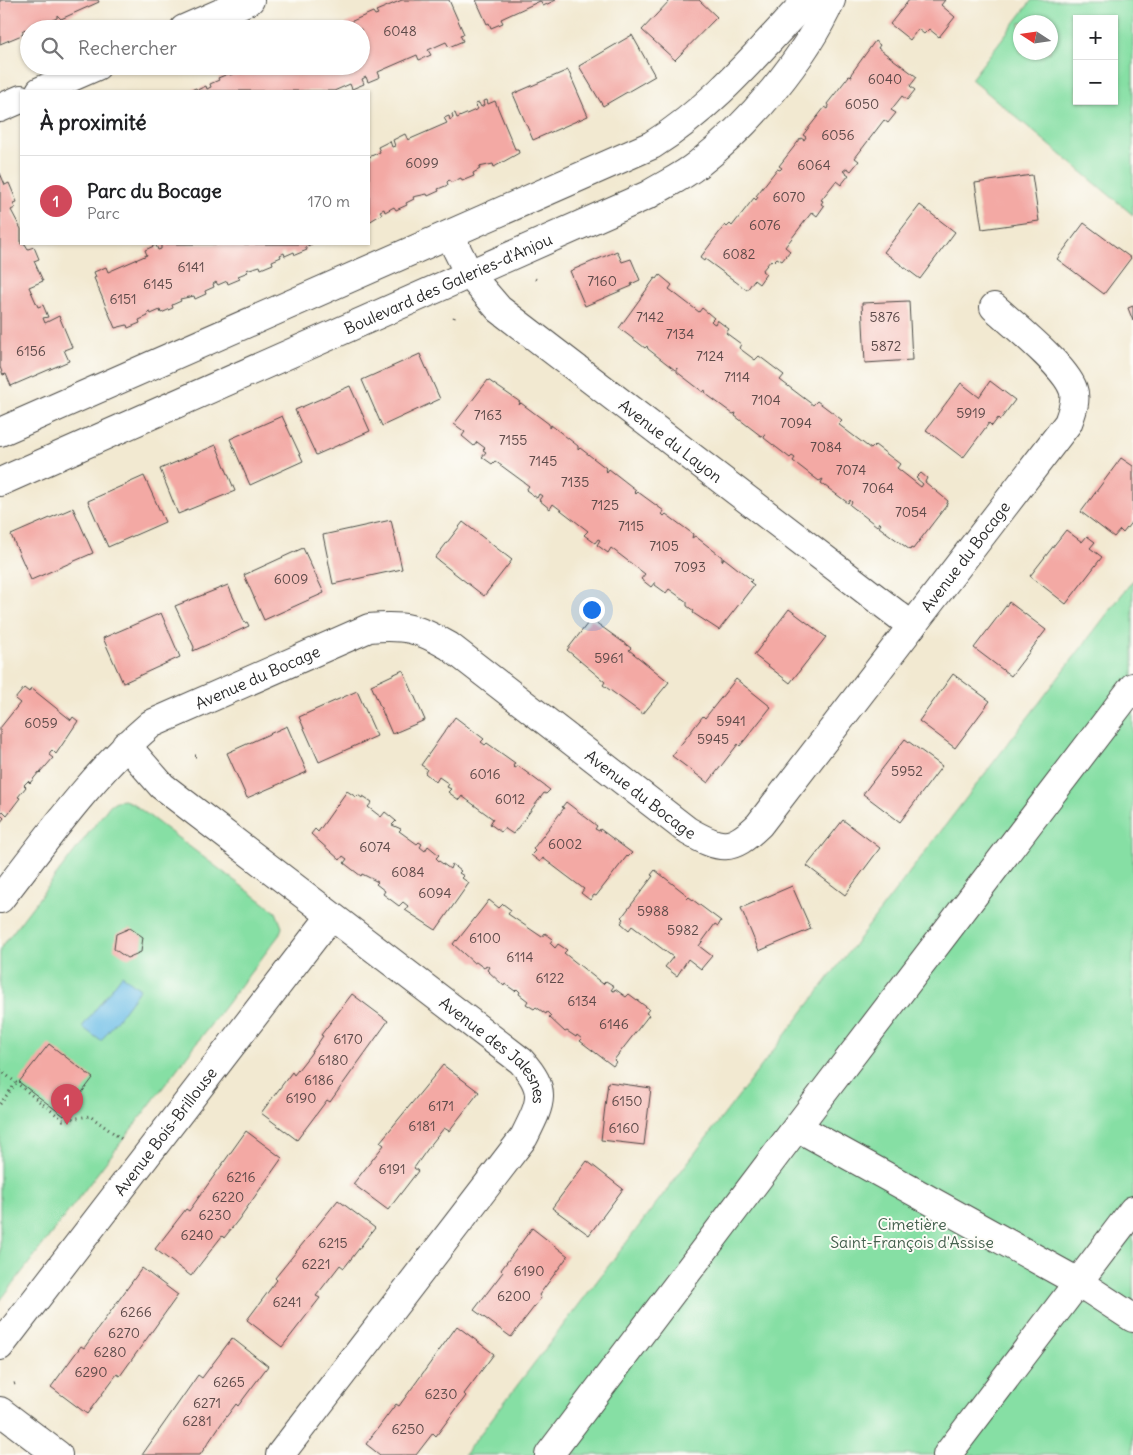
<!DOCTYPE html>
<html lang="fr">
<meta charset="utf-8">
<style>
:root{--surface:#fff;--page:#f6f6f6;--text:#202124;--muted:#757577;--line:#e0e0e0;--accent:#d1495b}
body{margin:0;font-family:Delius,sans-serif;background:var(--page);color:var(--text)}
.controls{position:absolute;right:15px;top:15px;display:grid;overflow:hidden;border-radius:0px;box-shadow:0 1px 4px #0004}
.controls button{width:45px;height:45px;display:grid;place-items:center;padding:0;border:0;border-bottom:1px solid var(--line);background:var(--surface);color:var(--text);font:25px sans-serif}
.compass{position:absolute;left:1013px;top:15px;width:45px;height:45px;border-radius:50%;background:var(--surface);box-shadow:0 1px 4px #0004;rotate:282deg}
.you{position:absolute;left:591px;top:609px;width:18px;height:18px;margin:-12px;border:4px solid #fff;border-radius:50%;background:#1a73e8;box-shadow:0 0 0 8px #1a73e833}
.badge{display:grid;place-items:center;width:32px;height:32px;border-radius:50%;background:var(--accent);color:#fff;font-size:16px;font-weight:700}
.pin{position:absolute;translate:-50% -41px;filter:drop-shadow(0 1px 2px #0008)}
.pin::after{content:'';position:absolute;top:26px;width:18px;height:15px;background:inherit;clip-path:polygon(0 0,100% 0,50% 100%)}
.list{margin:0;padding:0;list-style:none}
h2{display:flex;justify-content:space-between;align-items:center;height:65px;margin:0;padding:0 20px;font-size:21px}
h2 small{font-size:16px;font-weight:400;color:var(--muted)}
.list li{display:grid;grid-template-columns:32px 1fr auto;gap:15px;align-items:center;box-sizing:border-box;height:90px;padding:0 20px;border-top:1px solid var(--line)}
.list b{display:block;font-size:19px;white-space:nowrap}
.list p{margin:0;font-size:16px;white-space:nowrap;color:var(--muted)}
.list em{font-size:16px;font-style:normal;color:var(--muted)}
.icon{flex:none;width:28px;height:28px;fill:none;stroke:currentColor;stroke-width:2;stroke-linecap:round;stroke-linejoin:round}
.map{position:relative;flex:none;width:1133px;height:1455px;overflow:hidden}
.search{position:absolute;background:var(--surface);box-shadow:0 1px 4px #0004;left:20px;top:20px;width:350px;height:55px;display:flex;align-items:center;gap:12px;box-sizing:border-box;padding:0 18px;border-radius:28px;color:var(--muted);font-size:19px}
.panel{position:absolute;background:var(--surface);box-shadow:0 1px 4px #0004;left:20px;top:90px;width:350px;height:155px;border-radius:0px}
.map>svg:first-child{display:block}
</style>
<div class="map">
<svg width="1133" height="1455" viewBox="0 0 1133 1455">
<rect width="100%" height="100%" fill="#fdfcf7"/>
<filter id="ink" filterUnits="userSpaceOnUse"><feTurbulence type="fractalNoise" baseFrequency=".02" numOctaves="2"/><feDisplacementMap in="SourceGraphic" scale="10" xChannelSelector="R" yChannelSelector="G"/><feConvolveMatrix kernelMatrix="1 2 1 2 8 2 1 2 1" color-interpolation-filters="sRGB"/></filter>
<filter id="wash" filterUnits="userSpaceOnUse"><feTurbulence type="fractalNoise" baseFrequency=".0096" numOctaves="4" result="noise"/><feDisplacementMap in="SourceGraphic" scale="20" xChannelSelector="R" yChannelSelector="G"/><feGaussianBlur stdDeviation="1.12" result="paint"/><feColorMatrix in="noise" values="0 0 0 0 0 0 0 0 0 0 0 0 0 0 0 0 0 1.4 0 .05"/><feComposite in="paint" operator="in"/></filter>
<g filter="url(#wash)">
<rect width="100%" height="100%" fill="#f2e9d1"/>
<path fill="#86dfa4" stroke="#588568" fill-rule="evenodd" d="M1032,0h101v215l-162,-136zM1077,19h37v82h-37zM1050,22v30h-30v-30z
M1133,580v875h-669z
M124,800l8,3 144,109 6,15 -2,7 -280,367v-352l110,-144 6,-4z"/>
<path fill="#6bbde7" stroke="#4b7489" d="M122,975l18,14 -39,52 -19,-14z"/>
<g id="blocks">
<path fill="#f3a9a4" d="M0,0h98l1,2 -38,17 -4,-4v3l-31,14 -1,-3 -3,2 2,3 -24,10z
M402,0h47l15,34 -4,1 3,6 -14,6 -3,-5 -18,8 3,5 -12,5 -2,-5 -39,17 2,5 -12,5 -2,-5 -4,2 2,5 -12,5 -2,-5 -16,7h-146l8,-3 1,2 9,-4 1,3 4,-2 -1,-3 9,-4 -1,-2 12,-5v2l10,-4 1,3 4,-2 -2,-2 8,-4h110v-37h-17l-1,-4 30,-13 2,3 3,-1 -2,-3z
M476,0h80l-13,6 -3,-5 -39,18 2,4 -12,5 -2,-5 -2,1z
M670,0h29l18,17 -42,43 -33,-30z
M909,0h36l-4,5 14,12 -16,20 -10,-8 -5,5 -6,-5 -8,11 -20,-16z
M632,35l23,41 -52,30 -24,-40z
M875,41l5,4 -2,3 39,29 -7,9 5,4 -8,10 -5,-4 -11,14 5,3 -8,10 -4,-3 -29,38 4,3 -8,10 -4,-3 -4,3 6,4 -8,10 -5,-4 -15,19 2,1 -2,3 3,2 -7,10 -5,-4 -27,35 5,4 -8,10 -5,-3 -4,4 -2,-2 -9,11 4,3 -7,10 -5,-4 -7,10 -42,-31 -1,2 -4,-3 25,-33 2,2 3,-3 2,2 22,-28 2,2 2,-3 -2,-1 21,-27 3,1 2,-2 -3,-2 22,-28 3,2 2,-3 -3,-2 22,-28 3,2 1,-2 -2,-3 22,-28 3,1 -1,-3z
M568,70l20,46 -55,24 -20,-46z
M487,100l1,4 7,-3 20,48h3l1,4 -25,14 -1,-3 -14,3 1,2 -7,4 1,3 -12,5 -1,-3 -9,4 -3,-2 -2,2 1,3 -10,4 1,2 -11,5 -1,-2 -14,3 1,2 -8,4 1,2 -11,5 -2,-3 -9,5 -1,-3 -4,2 2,3 -13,8v-65l11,-5 -2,-5 12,-6 2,6 3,-1 -2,-6 12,-6 3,6 39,-17 -3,-5 5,-2 1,4 3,-2 -1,-4 3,-1 2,5 21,-9 -3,-5 4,-1 2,4 3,-2 -1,-4z
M0,173l5,12 4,-2 8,19 -4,1 2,5 -4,2 10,19v15h4l3,5 6,-2 5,12 -5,2 9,20 -14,6 9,20 5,-2 5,12 -5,1 2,5 14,-7 13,31 -8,3 5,11 -58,25 -5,-12 -3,1 -3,-8z
M1032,175l7,46 -57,8 -7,-46z
M920,205l35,27 -35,47 -36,-27z
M1084,223l47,35 -27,36 -47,-35z
M161,244h151l-7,3 2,3 -12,5 -1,-3 -9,4 -1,-3 -4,2 1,2 -9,4 1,3 -12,5 -1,-3 -14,4 2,2 -10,4 2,3 -12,5 -1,-3 -9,4 -2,-3 -3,2 1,3 -9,4 1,3 -11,5 -1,-3 -14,3 1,2 -9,4 1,3 -12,5 -1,-3 -9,4 -1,-2 -3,1 1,3 -9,4 1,3 -12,5 -1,-3 -12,3 -21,-50 2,-1 -2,-5 12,-5 2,5 39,-17 -2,-5 11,-5 2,5 3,-1z
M617,251l5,11 9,-3 9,21 -9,4 1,2 -47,20 -15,-35z
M660,275l12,10 -3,4 30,23 3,-4 12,10 -3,3 2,2 2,1 2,-4 12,9 -3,4 15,11 -2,4 16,12 4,-4 25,19 -4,5 33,25 4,-4 12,9 13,10 -4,4 33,25 4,-4 25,19 -3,4 24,19 2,-3 -7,-6 5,-5 6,5 -2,4 23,19 -2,5 -33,43 -2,-1 -1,2 -31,-23 2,-3 -2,-2 -2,4 -27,-21 2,-3 -2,-2 -2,3 -27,-20 2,-4 -4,2 -26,-20 2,-3 -3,-2 -2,2 -26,-20 1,-3 -4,1 -26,-20 1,-3 -3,1 -27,-20 -1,-4 -2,2 -26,-20v-4l-2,2 -27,-21 -1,-3 -2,2 -26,-20 36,-50 2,1z
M909,301l3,59 -47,3 -3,-60z
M1133,306v15l-5,-13z
M420,354l20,45 -58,27 -20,-46z
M488,380l32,22 -1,3 2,-2 28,21v4l2,-3 27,21v4l2,-2 26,20 -1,2 2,2 2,-3 27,21 -2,2 2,2 2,-2 26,19 -2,3 2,2 2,-2 27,20 -1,4 3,-2 27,21v4l2,-3 28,22 -2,2 4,3 -35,45 -26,-17 1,-2 -7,-5v-4l-18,-13 -3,4 -11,-8v-3l-4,5 -10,-8 4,-5 -34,-26 -3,5 -11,-8 3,-5 -2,-1 -3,4 -11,-8 4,-4 -35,-27 -3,5 -11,-9 3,-4 -3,-2 -2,4 -11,-8 3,-4 -34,-25 -3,3 -10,-7 4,-5 -3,-2 2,-2 -8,-6 -3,4 -12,-10 3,-4 -11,-8z
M990,381l25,19 -15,20 -2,-2 -6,8 -3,-3 -26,35 -37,-28 35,-47 18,14z
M350,386l20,45 -54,24 -21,-45z
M282,416l21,45 -53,24 -20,-46z
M216,445l19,46 -57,23 -18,-45z
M1121,458l12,8v54l-10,13 -3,-3 -6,7 -33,-25z
M144,476l21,46 -57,25 -20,-46z
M73,508l20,45 -62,27 -20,-45z
M391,520l11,49 -69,15 -10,-49z
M463,522l49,38 -28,36 -49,-38z
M1066,530l16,12 5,-6 8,6 -5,6 12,9 -36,47 -36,-28z
M303,548l21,45 -60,27 -20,-45z
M228,585l17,38 2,-1 2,4 -56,25 1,-4 -19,-41z
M1009,602l37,28 -35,46 -37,-28z
M789,609l37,28 -36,46 -36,-28z
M161,613l19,44 -57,26 -20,-45z
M591,619l40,29 -2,2 40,32 -26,32 -40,-29 2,-3 -38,-32z
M403,670l22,50 -33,14 -21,-49z
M953,674l37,27 -35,47 -36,-27z
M736,679l35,28 -31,39 -2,-2 -30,39 -36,-27 31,-40 2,2z
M24,688l5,4 2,-4 40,32 2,-3 5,4 -22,33 -4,-4 -2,2 -1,3 4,3 -13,15 -1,-1 -9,11 -2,-2 -4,4 2,2 -8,10 2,1 -13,17 -4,-4 -3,3 4,4 -4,5v-95l20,-25 -5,-4z
M357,691l20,45 -58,26 -20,-45z
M455,717l29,22 -3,3 4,3 2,-2 28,20 -2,3 2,2 3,-2 32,24 -4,4 -2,-1 -31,41 -9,-6 -3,4 -11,-8 3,-5 -31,-23 -3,4 -11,-8 3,-3 -4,-2 2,-3 -10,-7 -3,5 -11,-9 2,-4 -6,-4z
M287,726l20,46 -60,26 -20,-45z
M905,739l37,27 -42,56 -37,-28z
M347,791l9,6 2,-2 4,3 1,-2 9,6 -4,5 13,10 4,-5 11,9 -4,4 9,4 -2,2 18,13 2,-2 3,2 -2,3 5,4 3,-5 11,9 -3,3 3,3 11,8 2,-5 9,7 -2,2 5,3 -2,2 7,5 -33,47 -31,-20 3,-4 -5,-4 -4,4 -16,-12 2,-3 -9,-7 2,-2 -16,-8 -1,2 -17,-13 3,-4 -4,-3 -3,4 -29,-26 4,-5 3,3z
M566,802l31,24 -2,3 4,2 1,-2 32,24 -4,4 -1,-1 -31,40 -2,-1 -4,5 -9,-7 3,-4 -20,-15 -21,-16 -3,4 -9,-7 4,-4 -2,-2 31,-41 -2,-1z
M843,820l37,28 -35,47 -38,-29z
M655,870l32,25 -2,2 2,2 2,-2 32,24 -3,5 -3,-2 -16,22 13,10 -11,13 -13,-10 -11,17 -12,-9 8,-10 -41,-31 -3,4 -8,-7 3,-4 -2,-2 31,-41 -2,-1z
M792,886l19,43 -52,22 -18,-43z
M489,900l10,8 4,-4 8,6 -3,4 34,23 3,-4 8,6 -3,4 5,5 3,-4 9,6 -3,3 39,31 3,-3 8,5 -3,4 3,1 1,-2 11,8 3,-3 20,15 -3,4 3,2 -35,45 2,2 -3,4 -33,-25 2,-2 -5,-4 -1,2 -9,-6 -2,1 -16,-15 2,-1 -4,-4 -1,2 -10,-7 -2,2 -8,-5 2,-3 -9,-7 1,-2 -3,-3 -2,2 -10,-7 -1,2 -17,-16 2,-3 -3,-2 -2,3 -8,-6 -2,1 -21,-19 3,-4 1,1z
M130,928l13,9 -2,15 -14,6 -13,-9 2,-15z
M352,994l36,27 -58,81 -3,-2 -30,40 -36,-27 31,-41 2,3 15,-19 14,-20 -2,-1z
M49,1044l44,34 -29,38 -45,-34z
M443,1065l36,27 -30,39 -5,-3 -15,19 -15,21 4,3 -30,39 -35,-26 31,-39 -4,-3z
M608,1082l43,6 -7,57 -43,-5z
M246,1131l36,27 -43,61 -15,19 -2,-2 -31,40 -36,-27 31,-40 3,2z
M587,1161l36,28 -34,46 -37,-27z
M338,1200l37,28 -31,40 -4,-3 -24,31 4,2 -38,49 -35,-27 30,-40 -2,-2z
M532,1228l36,28 -29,39 2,3 -30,39 -37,-27 29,-38 -2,-2z
M142,1268l36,27 -58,81 -3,-2 -30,40 -36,-27 30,-41 3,2z
M457,1326l37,28 -30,40 2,2 -30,40 -3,-3 -17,22h-36l-14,-11 30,-40 3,2z
M232,1338l36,28 -30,40 -2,-2 -15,20 -21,31h-58l56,-80 4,3z"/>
</g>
</g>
<g filter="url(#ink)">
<use href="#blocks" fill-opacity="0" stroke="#494844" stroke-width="1"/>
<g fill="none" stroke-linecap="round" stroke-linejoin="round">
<defs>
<g id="minor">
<path d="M184,29l66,-29"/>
<path d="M40,91l57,-25"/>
<path d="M0,108l21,-9"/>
<path id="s1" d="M450,236l19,38 30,35 413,317"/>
<path d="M0,432l652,-287c61,-38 106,-93 155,-145"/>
<path id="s2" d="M0,482l648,-287c16,-10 34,-18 49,-30 51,-39 108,-106 134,-165"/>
<path id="s3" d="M126,745l36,41 359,275c27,30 20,42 3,76l-244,318"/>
<path id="s4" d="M0,899c47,-60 92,-125 151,-175l218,-96c36,-3 49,0 80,18l239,185c33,19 43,21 71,-6l309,-402c4,-11 9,-23 5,-34 -8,-23 -59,-64 -79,-82"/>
<path d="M797,1127l336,-440"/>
<path id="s5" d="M0,1346l330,-429"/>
<path d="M0,1411l58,44"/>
<path d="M549,1455l248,-328 281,155 55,36"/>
<path d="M947,1455l186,-245"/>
</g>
</defs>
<use href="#minor" stroke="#494844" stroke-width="30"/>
<path stroke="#494844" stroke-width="3" stroke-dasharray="1 4" stroke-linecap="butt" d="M535,279l2,1
M454,318l1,-3
M195,756h3
M0,1070l63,50 27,-4 33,24
M0,1104l16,-21
M14,1384l3,-1"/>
<use href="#minor" stroke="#fff" stroke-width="28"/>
</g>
</g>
<g text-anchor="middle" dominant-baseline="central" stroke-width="4" stroke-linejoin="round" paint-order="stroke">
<g font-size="14" fill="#5d4a49">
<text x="400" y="31">6048</text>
<text x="885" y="79">6040</text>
<text x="862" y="104">6050</text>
<text x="838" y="135">6056</text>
<text x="422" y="163">6099</text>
<text x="814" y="165">6064</text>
<text x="789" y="197">6070</text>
<text x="765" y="225">6076</text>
<text x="739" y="254">6082</text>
<text x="191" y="267">6141</text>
<text x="602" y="281">7160</text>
<text x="158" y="284">6145</text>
<text x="123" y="299">6151</text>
<text x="650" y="317">7142</text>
<text x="885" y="317">5876</text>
<text x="680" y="334">7134</text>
<text x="886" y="346">5872</text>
<text x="31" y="351">6156</text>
<text x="710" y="356">7124</text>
<text x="737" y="377">7114</text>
<text x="766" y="400">7104</text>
<text x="971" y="413">5919</text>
<text x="488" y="415">7163</text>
<text x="796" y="423">7094</text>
<text x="513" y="440">7155</text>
<text x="826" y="447">7084</text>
<text x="543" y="461">7145</text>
<text x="851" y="470">7074</text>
<text x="575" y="482">7135</text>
<text x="878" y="488">7064</text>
<text x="605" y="505">7125</text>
<text x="911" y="512">7054</text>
<text x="631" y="526">7115</text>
<text x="664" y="546">7105</text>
<text x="690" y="567">7093</text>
<text x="291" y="579">6009</text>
<text x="609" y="658">5961</text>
<text x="731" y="721">5941</text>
<text x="41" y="723">6059</text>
<text x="713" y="739">5945</text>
<text x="907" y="771">5952</text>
<text x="485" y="774">6016</text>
<text x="510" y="799">6012</text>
<text x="565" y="844">6002</text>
<text x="375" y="847">6074</text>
<text x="408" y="872">6084</text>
<text x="435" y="893">6094</text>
<text x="653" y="911">5988</text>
<text x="683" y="930">5982</text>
<text x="485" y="938">6100</text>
<text x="520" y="957">6114</text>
<text x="550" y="978">6122</text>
<text x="582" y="1001">6134</text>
<text x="614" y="1024">6146</text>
<text x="348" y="1039">6170</text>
<text x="333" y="1060">6180</text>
<text x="319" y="1080">6186</text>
<text x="301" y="1098">6190</text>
<text x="627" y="1101">6150</text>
<text x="441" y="1106">6171</text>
<text x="422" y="1126">6181</text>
<text x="624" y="1128">6160</text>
<text x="392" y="1169">6191</text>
<text x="241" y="1177">6216</text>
<text x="228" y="1197">6220</text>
<text x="215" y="1215">6230</text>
<text x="197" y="1235">6240</text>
<text x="333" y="1243">6215</text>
<text x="316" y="1264">6221</text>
<text x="529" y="1271">6190</text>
<text x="514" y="1296">6200</text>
<text x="287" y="1302">6241</text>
<text x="136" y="1312">6266</text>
<text x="124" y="1333">6270</text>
<text x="110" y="1352">6280</text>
<text x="91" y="1372">6290</text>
<text x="229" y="1382">6265</text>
<text x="441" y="1394">6230</text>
<text x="207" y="1403">6271</text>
<text x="197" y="1421">6281</text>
<text x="408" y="1429">6250</text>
</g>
<g font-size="16" fill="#2b2b2b" stroke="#fdfcf7">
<text stroke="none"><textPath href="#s2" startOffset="490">Boulevard des Galeries-d'Anjou</textPath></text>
<text stroke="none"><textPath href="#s1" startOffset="305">Avenue du Layon</textPath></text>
<text stroke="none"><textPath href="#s4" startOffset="1275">Avenue du Bocage</textPath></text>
<text stroke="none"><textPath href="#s4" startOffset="348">Avenue du Bocage</textPath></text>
<text stroke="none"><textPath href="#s4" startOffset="796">Avenue du Bocage</textPath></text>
<text stroke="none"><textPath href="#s3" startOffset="481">Avenue des Jalesnes</textPath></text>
<text stroke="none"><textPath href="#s5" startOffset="271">Avenue Bois-Brillouse</textPath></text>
</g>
<g font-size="16" fill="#46614f" stroke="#fdfcf7">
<text x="912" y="1224">Cimetière<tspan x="912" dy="18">Saint-François d'Assise</tspan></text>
</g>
</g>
</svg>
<div class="controls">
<button>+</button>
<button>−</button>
</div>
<svg class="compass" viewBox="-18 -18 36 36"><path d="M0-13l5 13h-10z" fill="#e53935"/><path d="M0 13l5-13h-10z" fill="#757577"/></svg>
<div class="you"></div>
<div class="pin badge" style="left:67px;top:1125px">1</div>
<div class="search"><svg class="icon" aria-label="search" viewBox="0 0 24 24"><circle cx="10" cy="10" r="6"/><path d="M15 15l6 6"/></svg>Rechercher</div>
<section class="panel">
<h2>À proximité<small></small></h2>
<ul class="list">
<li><span class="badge">1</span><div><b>Parc du Bocage</b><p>Parc</p></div><em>170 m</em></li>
</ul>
</section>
</div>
